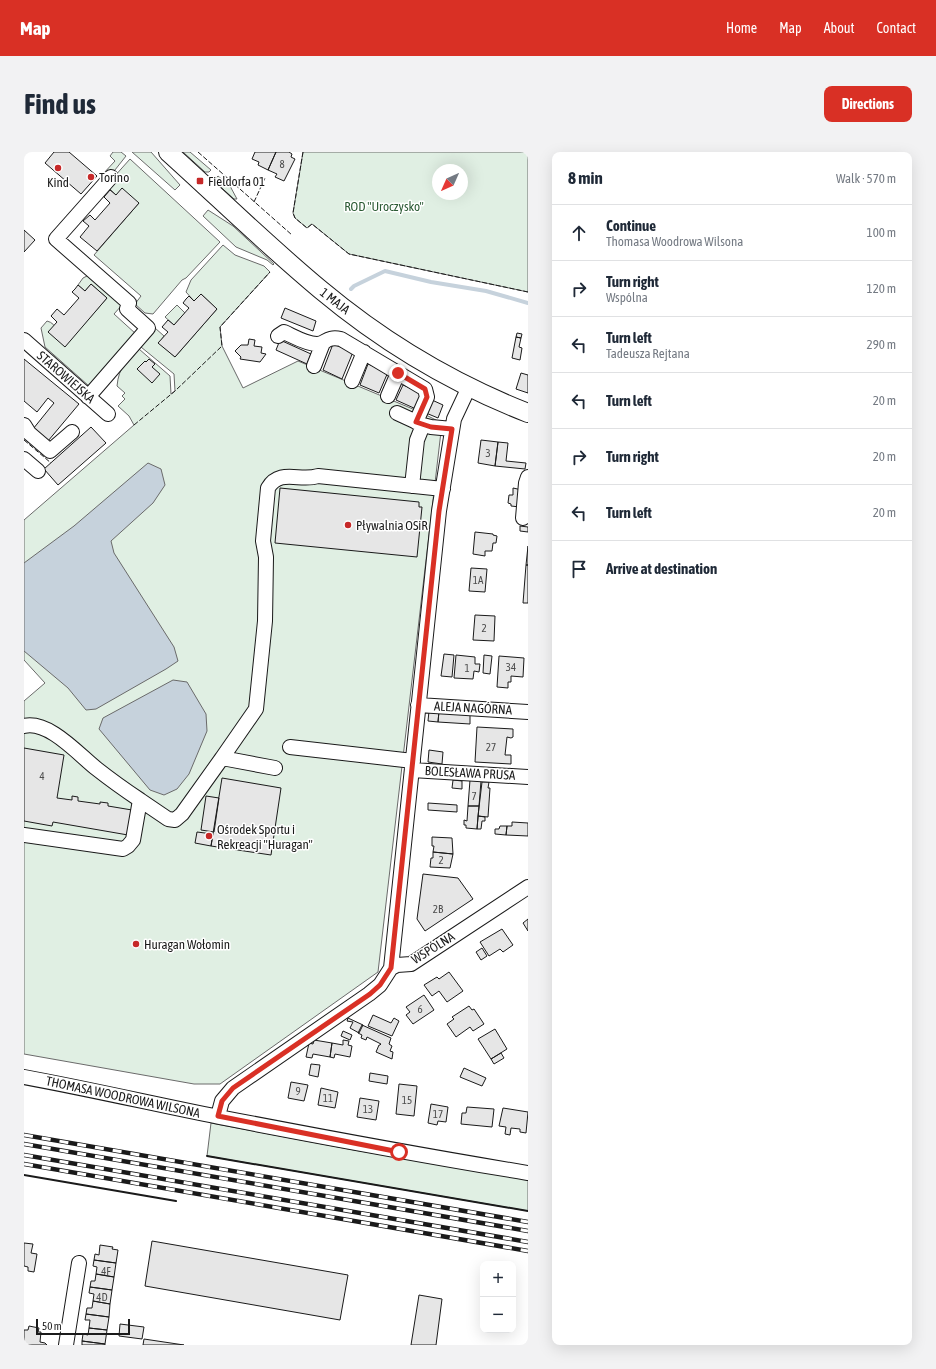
<!DOCTYPE html>
<meta charset="utf-8">
<style>
:root{--surface:#fff;--page:#f2f2f3;--text:#1f2937;--muted:#747a83;--line:#e0e1e3;--accent:#d93025}
body{margin:0;font-family:"Asap Condensed",sans-serif;background:var(--page);color:var(--text)}
.controls{position:absolute;right:12px;bottom:12px;display:grid;overflow:hidden;border-radius:8px;box-shadow:0 4px 16px #0002}
.controls button{width:36px;height:36px;display:grid;place-items:center;padding:0;border:0;border-bottom:1px solid var(--line);background:var(--surface);color:var(--text);font:20px sans-serif}
.compass{position:absolute;left:408px;top:12px;width:36px;height:36px;border-radius:50%;background:var(--surface);box-shadow:0 4px 16px #0002;rotate:225deg}
.scale{position:absolute;left:12px;bottom:10px;width:94px;box-sizing:border-box;padding-left:4px;border:2px solid #1a1a1a;border-top:0;font-size:11px;line-height:14px;white-space:nowrap;color:#1a1a1a;-webkit-text-stroke:3px #fff;paint-order:stroke}
.stop{position:absolute;width:12px;height:12px;margin:-9px;border:3px solid #d93025;border-radius:50%;background:#fff}
.stop.end{background:#d93025;border-color:#fff;box-shadow:0 1px 4px #0008}
.list{margin:0;padding:0;list-style:none}
h2{display:flex;justify-content:space-between;align-items:center;height:52px;margin:0;padding:0 16px;font-size:17px}
h2 small{font-size:13px;font-weight:400;color:var(--muted)}
.list li{display:grid;grid-template-columns:26px 1fr auto;gap:12px;align-items:center;box-sizing:border-box;height:56px;padding:0 16px;border-top:1px solid var(--line)}
.list b{display:block;font-size:15px;white-space:nowrap}
.list p{margin:0;font-size:13px;white-space:nowrap;color:var(--muted)}
.list em{font-size:13px;font-style:normal;color:var(--muted)}
.icon{flex:none;width:22px;height:22px;fill:none;stroke:currentColor;stroke-width:2;stroke-linecap:round;stroke-linejoin:round}
.map{position:relative;flex:none;width:504px;height:1193px;overflow:hidden;border-radius:8px}
header{display:flex;align-items:center;gap:24px;box-sizing:border-box;height:56px;padding:0 20px;background:var(--accent);color:#fff}
header strong{font-size:19px}
nav{display:flex;gap:22px;margin-inline-start:auto;font-size:14px}
.intro{display:flex;align-items:center;justify-content:space-between;box-sizing:border-box;height:96px;padding:0 24px}
h1{margin:0;font-size:28px}
.button{padding:10px 18px;border-radius:8px;background:var(--accent);color:#fff;font-size:14px;font-weight:700}
main{display:flex;gap:24px;padding:0 24px}
aside{flex:1;background:var(--surface);border-radius:8px;box-shadow:0 4px 16px #0002}
.map>svg:first-child{display:block}
</style>
<header>
<strong>Map</strong>
<nav><a>Home</a><a>Map</a><a>About</a><a>Contact</a></nav>
</header>
<div class="intro"><h1>Find us</h1><a class="button">Directions</a></div>
<main>
<div class="map">
<svg width="504" height="1193" viewBox="0 0 504 1193">
<rect width="100%" height="100%" fill="#fff"/>
<path fill="#e0efe3" stroke="#6a6a6a" fill-rule="evenodd" d="M89,0h8l5,4 -15,19 -7,2 -2,-2 13,-14 -5,-5z
M108,0h19l29,33 -5,5z
M159,0h7l21,18 -2,2h-4z
M279,0h225v140l-179,-38 -37,-30 -5,4 -12,-10 -2,-5zM414,18h24v24h-24z
M106,7l90,83 -34,36 -4,2 -29,34 -8,-1 -10,-9 6,-8 -47,-41 45,-52 -23,-8 -8,-8 5,-9z
M194,24l12,10 7,13h-3l-19,-17v-3z
M184,58l25,16 41,38 -1,1 -6,-5 -31,-13 -33,-31z
M199,93l12,10 29,11 6,6 -50,55 2,19 21,42 55,-27 122,51 22,11 -64,549 -158,112h-26l-170,-30v-353l21,-18 -21,-23v-140l110,-95 -5,-9 -11,-10 7,-7 -3,-3 3,-3 -8,-7c2,-20 9,-23 22,-37l31,27 1,18 4,-3 -1,-17 -33,-27v-2l14,-17 9,8 -5,7 16,14 42,-48 -16,-15 -7,7 -8,-9 5,-12z
M65,123l33,30 -8,9 22,20 -47,52 -44,-39 -4,-19 6,-7c10,2 14,17 18,25l42,-48 -16,-14 -6,7 -7,-6 5,-7z
M153,153l8,8 -11,12 -9,-8z
M187,971l143,27 174,29v32l-321,-55z"/>
<path fill="#c6d2dc" stroke="#6a6a6a" d="M124,311l13,6 4,16 -12,18 -42,38 3,12 60,94 4,14 -12,8 -70,40 -10,1 -18,-22 -44,-37v-88l50,-37z
M149,528l14,2 19,32 1,17 -18,43 -12,15 -13,6 -14,-5 -51,-61 4,-11z"/>
<g fill="none" stroke-linecap="round" stroke-linejoin="round">
<path stroke="#c6d2dc" stroke-width="4" d="M327,137l3,-3 31,-15 46,11 55,9 42,12"/>
</g>
<path fill="#e6e6e6" stroke="#1a1a1a" d="M30,0h15l28,24 -16,18 -36,-31z
M231,0h21l-8,18 -10,-5 1,-3 -7,-3z
M252,0h13l3,2 -1,3 4,2 -11,22 -9,-4 2,-3 -9,-4z
M98,36l17,15 -42,48 -17,-14 9,-11 -6,-5 7,-6 5,5 15,-17 -6,-6 6,-7 6,5z
M0,78l11,10 -11,12z
M67,132l16,14 -42,49 -17,-15 9,-10 -6,-6 6,-7 7,6 15,-17 -7,-6 3,-3 3,-4 7,6z
M177,142l16,15 -42,48 -17,-14 10,-11 -6,-5 6,-7 6,5 15,-17 -6,-5 3,-4 3,-3 5,5z
M261,156l31,13 -3,10 -32,-13z
M493,181l5,1 -1,4 -5,-1z
M492,185l5,1 -2,9 3,1 -2,12 -8,-2z
M225,187l6,1 -1,6 8,1 -1,6 5,1 -6,8 -20,-3 1,-2 -6,-6 6,-6h7z
M256,188l31,14 -4,10 -31,-14z
M309,192l20,8 -11,27 -19,-9z
M0,207l55,45 -31,37 -15,-12 21,-26 -6,-5 -11,14 -13,-11z
M125,207l6,5 -3,3 8,7 -8,9 -15,-14 8,-8 1,1z
M344,212l20,8 -9,21 -19,-8z
M497,221l7,2v18l-12,-4z
M379,233l19,8 -6,16 -20,-9z
M408,248l11,5 -5,13 -12,-5z
M67,275l15,16 -48,42 -14,-16z
M457,288l17,2 -3,24 -17,-3z
M474,290l10,1 -2,18 20,2 -1,6 -30,-3z
M256,336l139,14v5h3l-5,50 -142,-14z
M489,336l9,2 -2,17 -9,-1v-2l-3,-1 1,-8h4z
M496,374l8,1v5l-8,-1z
M451,380l18,2v1l4,1 -1,7h-3l-1,8h-7v5l-12,-2z
M504,394v19h-2z
M502,413h2v38h-5z
M447,416l16,1 -2,23 -16,-1z
M451,463l20,1 -1,25 -21,-1z
M420,502l10,1 -2,22 -11,-1z
M432,503l19,2v7h5l-1,8 -5,-1 -1,8 -19,-1z
M460,503l8,1 -2,18 -7,-1z
M475,504l25,2 -1,19 -12,-1v6h-3v6l-11,-1z
M405,559h10l-1,11 -10,-1z
M415,559l31,3v10l-32,-2z
M453,575l36,2v8l-2,1 -4,-1 -2,18h6v9l-36,-2z
M0,596l40,7 -7,43 15,2v-4l6,1v4l22,3v-2l8,1v3l24,4 -4,25 -75,-13 -1,4 -28,-5z
M405,598l14,2 -1,12 -14,-2z
M198,626l59,10 -10,67 -60,-9z
M429,628l9,1v8l-10,-1z
M446,628l11,1 -2,25h-11z
M458,630h7l-1,6h2l-2,29 -10,-1z
M182,644l13,2 -5,34 -13,-2z
M404,651l29,2v7l-29,-2z
M444,654h11l-2,23 -11,-1v-3h-2v-5l3,1z
M454,664l7,1v4h-3l-1,8h-4z
M488,670l16,1v13l-22,-1 1,-9h5z
M476,674h7l-1,9 -11,-1v-5h4z
M173,680l16,2 -2,12 -16,-3z
M408,685l20,1 1,16 -20,-2 1,-6h-2z
M409,700l20,2 -3,14 -20,-1 1,-9h2z
M399,722l35,4 15,21 -48,32 -8,-12z
M504,767v12l-5,-8z
M478,777l11,16 -10,7 -3,-3 -11,7 -9,-14z
M458,796l5,8 -6,4 -5,-8z
M425,820l14,19 -16,11 -8,-11 -7,5 -8,-11 13,-8 2,2z
M400,843l10,15 -21,14 -7,-9 4,-3 -4,-5z
M445,854l3,4 2,-1 10,15 -11,7 -3,-4 -14,10 -9,-13 7,-5 -2,-2z
M349,863l18,8 3,-5 5,3 -7,15 -24,-10z
M324,866l15,7 -4,8 -9,-5 3,-6 -6,-1z
M338,873l29,13 -2,6 3,2 -2,5 3,1 -1,7 -16,-7 3,-7h1l1,-1 -14,-7 -1,3 -5,-2 1,-3 -4,-2z
M471,877l12,20 -16,10 -13,-20z
M319,879l9,4 -2,5 -9,-4z
M290,888l18,3 -2,14 -17,-3 -1,4 -6,-1 3,-14 4,1z
M319,888l6,1 -1,4 4,1 -2,11 -15,-3 -1,4 -4,-1 2,-14 11,2z
M477,901l3,5 -10,6 -3,-5z
M287,912l9,1 -2,12 -9,-2z
M440,916l22,10 -4,8 -22,-9z
M346,921l18,3 -1,8 -18,-3z
M267,930l17,3 -4,16 -16,-3z
M375,932l18,2 -3,30 -18,-2z
M297,936l17,4 -3,16 -17,-3z
M336,946l19,3 -3,19 -19,-3z
M407,952l17,3 -2,15 -8,-1 -1,4 -9,-2z
M443,955l27,2 -2,18 -31,-3 1,-11h4z
M479,956l25,4 -2,21 -6,-1v-3l-9,-1 -1,7 -5,-1 1,-7 -7,-1z
M128,1089l196,34 -8,45 -195,-34z
M0,1091l9,1 -2,9 6,1 -3,18 -6,-1v-4l-4,-1z
M76,1093l13,2 -1,2 6,1 -2,13 -22,-3 1,-6 4,1z
M70,1108l22,3 -2,14 -18,-3 1,-7 -4,-1z
M72,1122l18,3 -2,13 -22,-3 1,-6h4z
M66,1135l22,3 -2,14 -17,-3 1,-7 -5,-1z
M395,1143l23,4 -6,46h-25z
M69,1149l17,3 -1,13 -23,-3 1,-6h5z
M62,1162l23,3 -2,13 -18,-2 1,-8h-5z
M96,1172l24,3 -2,12 -23,-3z
M5,1174l10,2 -1,4h3l-1,10 5,1 2,2h-23v-15h4z
M65,1176l18,2 -2,14 -23,-3 1,-7 5,1z
M120,1187l40,6h-41z
M58,1189l23,3v1h-23z"/>
<g fill="none" stroke-linecap="round" stroke-linejoin="round">
<defs>
<path id="minor" d="M254,184l6,-4c9,4 22,12 33,12 9,0 9,-8 24,-5l84,50 2,8 -11,25
M0,188l84,74
M290,214l9,-23
M328,229l12,-29
M364,244l10,-23
M64,245l60,-69 -21,-19 2,-6 -73,-64 55,-62
M373,261l26,12
M0,273l5,8 21,18 22,-19
M0,307l14,12
M388,334l5,-46 6,-15 8,2 21,2
M499,366l3,-35 2,-6
M394,553l110,7
M0,574c25,-6 55,29 73,43 14,11 28,21 43,31
M266,595l123,14
M251,616l-53,-10 34,-49 9,-88 1,-64 -3,-16 5,-53c12,-20 32,-6 50,-12l125,13
M388,618l116,7
M0,683l99,14 5,-3 5,-6 7,-40 28,19 7,1 7,-6 40,-56
M367,816l48,-457 15,-92 15,-32
M0,925c65,12 130,27 195,40 103,20 206,39 309,56
M194,964l4,-15 11,-13 136,-94 11,-9 11,-17 6,-3 14,-1 117,-77
M42,1193l13,-82"/>
<path id="major" d="M144,0c51,46 100,94 153,138 61,51 133,94 207,123"/>
</defs>
<use href="#minor" stroke="#1a1a1a" stroke-width="16"/>
<use href="#major" stroke="#1a1a1a" stroke-width="20"/>
<use href="#minor" stroke="#fff" stroke-width="14"/>
<use href="#major" stroke="#fff" stroke-width="18"/>
<defs>
<path id="rail" d="M0,983l504,87
M0,992l504,87
M0,1003l504,87
M0,1012l504,87"/>
</defs>
<use href="#rail" stroke="#1a1a1a" stroke-width="4.5"/>
<use href="#rail" stroke="#fff" stroke-width="3" stroke-dasharray="9" stroke-linecap="butt"/>
<path stroke="#1a1a1a" stroke-width="1" stroke-dasharray="5 2" stroke-linecap="butt" d="M174,0l94,83
M279,0l-10,61 2,5 12,10 5,-4 37,30 179,38
M230,50l11,-24
M110,273l41,-34 47,-45 -2,-19 50,-55
M0,288l27,23"/>
<path stroke="#1a1a1a" stroke-width="2" d="M183,1004l321,55
M0,1023l152,26"/>
</g>
<g fill="none" stroke-linecap="round" stroke-linejoin="round">
<path stroke="#d93025" stroke-width="5" d="M374,221l27,16 2,8 -11,25 15,5 21,2 -13,82 -48,457 -11,17 -10,9 -137,94 -11,13 -4,15 181,36"/>
</g>
<g fill="#c62828" stroke="#fff" stroke-width="1.5">
<circle cx="34" cy="16" r="4"/>
<circle cx="67" cy="25" r="4"/>
<rect x="172" y="25" width="8" height="8" rx="2"/>
<circle cx="324" cy="373" r="4"/>
<circle cx="185" cy="684" r="4"/>
<circle cx="112" cy="792" r="4"/>
</g>
<g text-anchor="middle" dominant-baseline="central" stroke-width="3" stroke-linejoin="round" paint-order="stroke">
<g font-size="11" fill="#4d4d4d">
<text x="258" y="12">8</text>
<text x="464" y="301">3</text>
<text x="454" y="428">1A</text>
<text x="460" y="476">2</text>
<text x="487" y="515">34</text>
<text x="443" y="516">1</text>
<text x="467" y="595">27</text>
<text x="18" y="624">4</text>
<text x="450" y="644">7</text>
<text x="417" y="708">2</text>
<text x="414" y="757">2B</text>
<text x="396" y="857">6</text>
<text x="274" y="939">9</text>
<text x="304" y="946">11</text>
<text x="383" y="948">15</text>
<text x="344" y="957">13</text>
<text x="414" y="962">17</text>
<text x="82" y="1119">4F</text>
<text x="78" y="1145">4D</text>
</g>
<g font-size="13" fill="#1a1a1a" stroke="#fff" text-anchor="start">
<text x="75" y="25">Torino</text>
<text x="184" y="29">Fieldorfa 01</text>
<text x="34" y="30" text-anchor="middle">Kind</text>
<text x="332" y="373">Pływalnia OSiR</text>
<text x="193" y="677">Ośrodek Sportu i<tspan x="193" dy="15">Rekreacji "Huragan"</tspan></text>
<text x="120" y="792">Huragan Wołomin</text>
</g>
<g font-size="13" fill="#2b5a34" stroke="#fff">
<text x="360" y="54">ROD "Uroczysko"</text>
</g>
<g font-size="13" fill="#1a1a1a" stroke="#fff">
<text transform="translate(311 149) rotate(38)">1 MAJA</text>
<text transform="translate(42 225) rotate(41)">STAROWIEJSKA</text>
<text transform="translate(449 556) rotate(3)">ALEJA NAGÓRNA</text>
<text transform="translate(446 621) rotate(3)">BOLESŁAWA PRUSA</text>
<text transform="translate(409 796) rotate(-32)">WSPÓLNA</text>
<text transform="translate(99 945) rotate(12)">THOMASA WOODROWA WILSONA</text>
</g>
</g>
</svg>
<div class="controls">
<button>+</button>
<button>−</button>
</div>
<svg class="compass" viewBox="-18 -18 36 36"><path d="M0-13l5 13h-10z" fill="#e53935"/><path d="M0 13l5-13h-10z" fill="#747a83"/></svg>
<div class="scale">50 m</div>
<div class="stop" style="left:375px;top:1000px"></div>
<div class="stop end" style="left:374px;top:221px"></div>
</div>
<aside>
<h2>8 min<small>Walk · 570 m</small></h2>
<ul class="list">
<li><svg class="icon" aria-label="ahead" viewBox="0 0 24 24"><path d="M12 20V5M6 11l6-6 6 6"/></svg><div><b>Continue</b><p>Thomasa Woodrowa Wilsona</p></div><em>100 m</em></li>
<li><svg class="icon" aria-label="right" viewBox="0 0 24 24"><path d="M7 20v-9h11M14 6l5 5-5 5"/></svg><div><b>Turn right</b><p>Wspólna</p></div><em>120 m</em></li>
<li><svg class="icon" aria-label="left" viewBox="0 0 24 24"><path d="M17 20v-9H6M10 6l-5 5 5 5"/></svg><div><b>Turn left</b><p>Tadeusza Rejtana</p></div><em>290 m</em></li>
<li><svg class="icon" aria-label="left" viewBox="0 0 24 24"><path d="M17 20v-9H6M10 6l-5 5 5 5"/></svg><div><b>Turn left</b></div><em>20 m</em></li>
<li><svg class="icon" aria-label="right" viewBox="0 0 24 24"><path d="M7 20v-9h11M14 6l5 5-5 5"/></svg><div><b>Turn right</b></div><em>20 m</em></li>
<li><svg class="icon" aria-label="left" viewBox="0 0 24 24"><path d="M17 20v-9H6M10 6l-5 5 5 5"/></svg><div><b>Turn left</b></div><em>20 m</em></li>
<li><svg class="icon" aria-label="arrive" viewBox="0 0 24 24"><path d="M6 21V4h12l-3 4 3 4H6"/></svg><div><b>Arrive at destination</b></div></li>
</ul>
</aside>
</main>
